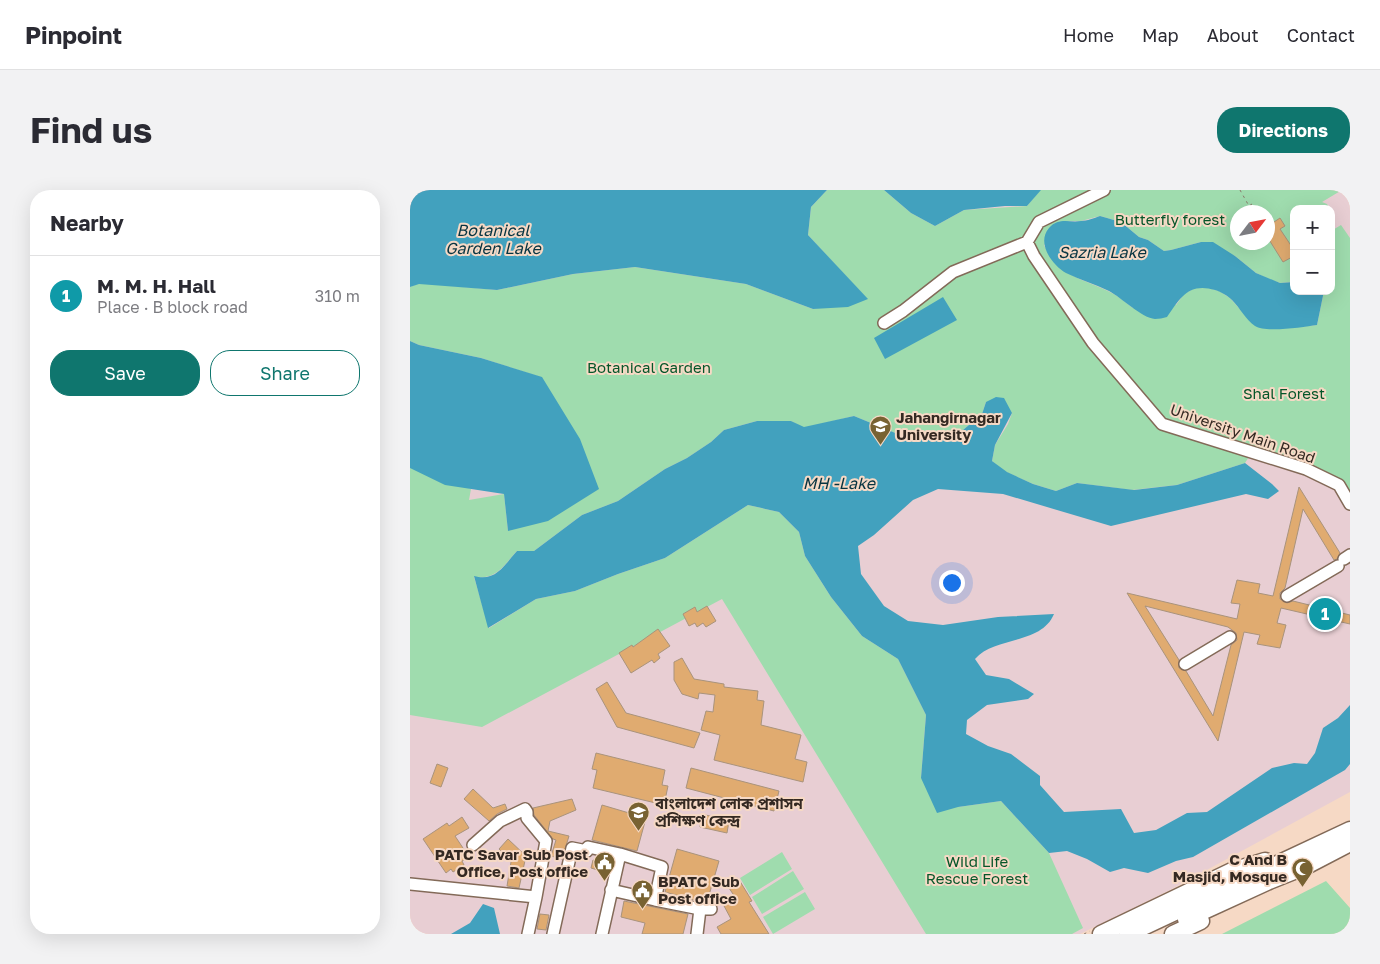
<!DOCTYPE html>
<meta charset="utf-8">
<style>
:root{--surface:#fff;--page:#f2f2f3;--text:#2b2b33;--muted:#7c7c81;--line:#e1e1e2;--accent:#0f766e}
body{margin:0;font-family:"Golos Text","Noto Sans Bengali",sans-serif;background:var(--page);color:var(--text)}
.controls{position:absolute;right:15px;top:15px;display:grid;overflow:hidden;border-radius:10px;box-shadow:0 5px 20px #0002}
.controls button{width:45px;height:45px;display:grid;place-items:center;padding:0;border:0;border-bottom:1px solid var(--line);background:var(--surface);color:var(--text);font:25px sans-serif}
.compass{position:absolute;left:820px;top:15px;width:45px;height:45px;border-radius:50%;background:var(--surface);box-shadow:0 5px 20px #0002;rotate:58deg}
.you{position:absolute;left:541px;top:392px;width:18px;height:18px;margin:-12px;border:4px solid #fff;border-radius:50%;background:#1a73e8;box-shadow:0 0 0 8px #1a73e833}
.badge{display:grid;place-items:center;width:32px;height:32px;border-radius:50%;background:var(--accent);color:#fff;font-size:16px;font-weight:700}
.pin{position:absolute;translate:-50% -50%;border:2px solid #fff;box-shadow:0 1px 5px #0006}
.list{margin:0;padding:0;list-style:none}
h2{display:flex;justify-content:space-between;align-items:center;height:65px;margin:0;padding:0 20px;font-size:21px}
h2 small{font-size:16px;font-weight:400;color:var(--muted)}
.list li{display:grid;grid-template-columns:32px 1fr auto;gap:15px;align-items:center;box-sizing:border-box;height:80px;padding:0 20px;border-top:1px solid var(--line)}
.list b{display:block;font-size:19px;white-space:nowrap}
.list p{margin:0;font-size:16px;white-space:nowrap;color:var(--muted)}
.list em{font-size:16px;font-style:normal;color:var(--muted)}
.actions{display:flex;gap:10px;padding:15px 20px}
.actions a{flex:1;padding:11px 0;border:1px solid var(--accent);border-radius:20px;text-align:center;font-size:18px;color:var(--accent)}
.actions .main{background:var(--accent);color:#fff}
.map{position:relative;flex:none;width:940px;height:744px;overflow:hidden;border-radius:20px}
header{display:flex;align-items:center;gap:30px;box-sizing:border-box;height:70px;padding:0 25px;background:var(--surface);border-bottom:1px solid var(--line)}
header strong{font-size:24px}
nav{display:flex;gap:28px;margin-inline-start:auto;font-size:18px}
.intro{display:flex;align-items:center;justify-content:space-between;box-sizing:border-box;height:120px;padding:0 30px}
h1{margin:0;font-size:35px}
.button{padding:12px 22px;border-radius:20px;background:var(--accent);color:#fff;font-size:18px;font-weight:700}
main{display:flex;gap:30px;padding:0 30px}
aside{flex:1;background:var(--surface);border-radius:20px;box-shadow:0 5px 20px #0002}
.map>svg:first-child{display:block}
</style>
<header>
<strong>Pinpoint</strong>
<nav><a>Home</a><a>Map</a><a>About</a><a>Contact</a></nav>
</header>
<div class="intro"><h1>Find us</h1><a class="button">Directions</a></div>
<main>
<aside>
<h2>Nearby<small></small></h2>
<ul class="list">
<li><span class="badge" style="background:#0f9aa8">1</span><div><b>M. M. H. Hall</b><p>Place · B block road</p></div><em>310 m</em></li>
</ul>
<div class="actions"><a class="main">Save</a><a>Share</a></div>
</aside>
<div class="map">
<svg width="940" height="744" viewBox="0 0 940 744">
<rect width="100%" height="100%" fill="#f6d9c5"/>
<path fill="#e8ced3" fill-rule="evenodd" d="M0,0h940v602l-180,98 -90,44h-670zM884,19h37v82h-37zM828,22h30v30h-30z"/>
<path fill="#9fdcae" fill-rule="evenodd" d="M417,0h57l27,23 24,13 29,-16 63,-4 13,-16h302l-20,12 5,2 3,5h-36v73l-14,1 -9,-3 -15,-7 -21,-17 -34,-14 -30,8 -7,1 -16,-11 -9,-3 -18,-15 -21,-6 -19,5h-12l-25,24c16,32 35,32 64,46 9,4 17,11 25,17l43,-3 8,-11 11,-6 10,-1 14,4 11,7 16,18 42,12 29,-3 7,-34h7v-60l10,-6 9,13v266l-11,-19 -87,-33 -7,11 -68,22 -45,5 -55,-7 -21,8 -23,-7 -29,-13 -12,-10 3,-16 13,-21 4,-11 -26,-11 -4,12 -19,16 -15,7 -38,2 -56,-23 -50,12 -13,-7h-34l-33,9 -13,12 -24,16 -22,11 -47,32 -36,14 -48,36h-17c-14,15 -20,29 -43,26l15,51 47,-29 39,-8 43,-17 47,-16 83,-53 31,7 20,20 6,24 26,41 31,39 36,23 28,56 -5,63 37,29 43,-6 48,52 34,75 -11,6h-146l-204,-335 -240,128 -72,-12v-250l61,24 -2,11 35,-6 4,37 29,-155 -56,-18 -62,-13 -9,-4v-54l9,-4 78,7 76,-16 62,-7 111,17 67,25 54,-10 -59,-64 3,-28zM828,22h30v30h-30z
M372,662l10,17 -42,26 -10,-17z
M383,681l11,18 -42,25 -10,-17z
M916,691l24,27v26h-128z
M395,702l10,17 -42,25 -10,-17z"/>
<path fill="#42a1be" d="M0,0h417l-16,17 -3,28 60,64 -20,8 -35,2 -67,-25 -111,-17 -62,7 -76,16 -78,-6 -9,3z
M474,0h157l-14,16h-22l-41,4 -29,16 -24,-13z
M690,26l21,6 18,15 9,3 16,11 7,-1 30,-8h12l22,14 21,17 24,10 14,-1v9h30l-7,34c-14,2 -51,8 -62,1 -9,-6 -15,-18 -23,-26 -4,-4 -11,-8 -17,-10 -26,-8 -35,8 -48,27 -4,1 -8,2 -12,2 -13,-1 -33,-21 -46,-28 -14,-7 -29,-11 -43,-18 -14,-8 -30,-30 -17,-45 10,-11 20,-5 32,-7 6,0 13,-3 19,-5z
M533,107l14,23 -72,39 -11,-21z
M0,151l9,4 62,13 61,19 38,62 19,50 -51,32 -40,10 -4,-37 -59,-9 -35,-17z
M586,207l8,1 8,15 -17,32 -3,16 15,11 26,12 23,7 21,-8 57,7 43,-5 68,-22 27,21 7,7 -11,8 -22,-5 -135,32 -108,-32 -65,-5 -25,11 -39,35 -16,11 3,28 23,32 24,15 35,4 55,-8 56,-3c-13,31 -59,22 -79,45l11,16 23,4 25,15 -6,5 -41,6 -20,15 -1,14 22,12 23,8 29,22v9l24,27 57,-3 13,24 22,-3 31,-17 20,-1 65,-44 22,-5 13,1 8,-11 8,-25 15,-10 12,-13v59l-5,6 -152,87 -17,4 -28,12 -24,-5 -14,4 -23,-13 -20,-8 -18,2 -48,-52 -43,6 -21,6 -16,-35 5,-63 -28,-56 -36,-23 -31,-39 -26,-41 -6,-24 -20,-20 -31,-7 -83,53 -47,16 -43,17 -39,8 -48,29 -14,-52c22,6 30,-11 43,-25h17l48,-36 36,-14 47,-32 22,-11 24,-16 13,-12 33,-9h34l13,6 50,-11 56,23 38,-2 15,-7 19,-16 4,-12z
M73,714l11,4 6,26h-49l19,-11z"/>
<path fill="#e0ab70" stroke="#a9937c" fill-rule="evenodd" d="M870,28l5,8 -5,3 14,21v6l-11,6 -15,-24v-12z
M889,297l41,66 -3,6 -3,1 -31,-51 -18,79 -5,5v6l7,4 6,-2 57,14v9l-69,-16 -4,15 9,2 -6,23 -23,-4 3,-9 -16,-3 -26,109 -91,-148 110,26 3,-15 -9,-1 6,-23 23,4 -2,9 15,3zM735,416l83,21 8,6 1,7 -6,5 -18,71 -27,-45 -7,-3v-8z
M297,416l9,15 -10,6 -3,-4 -6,4 -2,-4 -6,3 -6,-12 12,-7 2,5z
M248,439l12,17 -12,8 2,4 -6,5 -2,-3 -21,13 -12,-20 13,-8 1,2z
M272,468l12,21 30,5v3l34,4 -1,9 7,1 -3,24 40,10 -6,24 12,3 -4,20 -89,-22 6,-25 -19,-5 5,-19 7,1 2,-17 -16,-2 -1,6 -16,-5 -8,-14v-18z
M197,492l19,31 74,20 -6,15 -77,-21 -21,-38z
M186,563l69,17 -3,15 6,1 -4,19 -71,-17 4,-18 -5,-1z
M27,574l11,4 -7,19 -11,-4z
M281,578l88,23 -5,20 -88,-23z
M63,599l20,19 12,-4 2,5 -10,5 -8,7 -25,-22z
M162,609l4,11 -26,11 -2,10 21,5 -7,23 -11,-3 5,-16 -3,-1 -19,-24 -1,-7z
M192,615l44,13 -9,33 -45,-11z
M292,624l27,7 -2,12 -27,-6z
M52,627l7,11 -14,8 14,21 -7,4 2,4 -11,7 -2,-3 -5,4 -23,-34 24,-16 2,3z
M98,649l18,17 -7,32 -12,-2 4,-24 -12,-13z
M267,659l42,12 -12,41 -13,-2 -29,-8z
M183,670l17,5 -2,8 -17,-5z
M328,688l14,23 -3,1 20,32h-48l-4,-7 14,-8 -8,-15 12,-7 -8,-12z
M214,711l64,13 -5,20h-41l3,-11 -24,-6z
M130,724l9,1 -3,15 -9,-1z"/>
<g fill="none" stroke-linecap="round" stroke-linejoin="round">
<defs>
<path id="minor" d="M694,0l-65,32 -12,20 7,14 59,87 69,81 144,45 33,16 11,19
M474,133l19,-12 50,-39 74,-30
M934,369l6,-4
M877,406l51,-30
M775,474l45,-27
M63,655l27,-24 25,-12 2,3v6l19,23 -10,56
M0,694l126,13 -8,37
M245,710l45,9
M143,744l19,-86 15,3 1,-4 32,7
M192,744l18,-80 42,13 -7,33 -44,-10
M287,744l3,-25h11"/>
<path id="highway" d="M776,729l83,-38 35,-14 46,-24
M691,744l131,-63 33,-10
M718,744l222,-104
M763,744l28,-13"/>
</defs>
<use href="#minor" stroke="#836a58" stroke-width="14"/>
<use href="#highway" stroke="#836a58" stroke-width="19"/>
<path stroke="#8b786b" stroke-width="1" stroke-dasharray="2.5 4" stroke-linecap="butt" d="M830,0l9,16 6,-4
M674,744l6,-3"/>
<use href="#minor" stroke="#fff" stroke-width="11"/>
<use href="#highway" stroke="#fff" stroke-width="16"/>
</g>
<defs>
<symbol id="university-pin" viewBox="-11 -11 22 30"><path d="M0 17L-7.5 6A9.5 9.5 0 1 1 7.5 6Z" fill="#786232" stroke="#f6d9c5"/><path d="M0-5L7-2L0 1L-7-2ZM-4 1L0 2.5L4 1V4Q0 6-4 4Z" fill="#fff"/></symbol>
<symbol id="civic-pin" viewBox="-11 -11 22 30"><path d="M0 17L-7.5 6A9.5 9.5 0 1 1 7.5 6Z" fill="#786232" stroke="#f6d9c5"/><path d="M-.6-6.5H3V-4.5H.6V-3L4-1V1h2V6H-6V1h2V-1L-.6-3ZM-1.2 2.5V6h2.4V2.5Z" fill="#fff"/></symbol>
<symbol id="mosque-pin" viewBox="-11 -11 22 30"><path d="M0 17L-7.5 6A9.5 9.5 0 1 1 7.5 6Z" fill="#786232" stroke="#f6d9c5"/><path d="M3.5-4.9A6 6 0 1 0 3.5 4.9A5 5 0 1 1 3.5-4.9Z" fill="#fff"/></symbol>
</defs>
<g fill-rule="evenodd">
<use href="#university-pin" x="458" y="224" width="25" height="34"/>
<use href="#university-pin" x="216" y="610" width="25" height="34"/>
<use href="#civic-pin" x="182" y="660" width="25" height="34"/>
<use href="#mosque-pin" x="880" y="666" width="25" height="34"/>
<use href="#civic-pin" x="220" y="688" width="25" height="34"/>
</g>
<g text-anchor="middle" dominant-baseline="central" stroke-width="4" stroke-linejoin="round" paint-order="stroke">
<g font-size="15" fill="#055629" stroke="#f6d9c5">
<text x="760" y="29">Butterfly forest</text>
<text x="239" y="177">Botanical Garden</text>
<text x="874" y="203">Shal Forest</text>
<text x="567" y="671">Wild Life<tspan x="567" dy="17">Rescue Forest</tspan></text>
</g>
<g font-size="15" font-weight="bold" fill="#342922" stroke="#f6d9c5" text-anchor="start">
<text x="486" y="227">Jahangirnagar<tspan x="486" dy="17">University</tspan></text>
<text x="245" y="613">বাংলাদেশ লোক প্রশাসন<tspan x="245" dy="17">প্রশিক্ষণ কেন্দ্র</tspan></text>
<text x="178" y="664" text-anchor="end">PATC Savar Sub Post<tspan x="178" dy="17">Office, Post office</tspan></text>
<text x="877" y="669" text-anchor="end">C And B<tspan x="877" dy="17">Masjid, Mosque</tspan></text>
<text x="248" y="691">BPATC Sub<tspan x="248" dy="17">Post office</tspan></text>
</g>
<g font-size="15" fill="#342922" stroke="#f6d9c5">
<text transform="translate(833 243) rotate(19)">University Main Road</text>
</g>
<g font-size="16" font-style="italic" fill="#073441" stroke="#f6d9c5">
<text x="83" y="40">Botanical<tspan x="83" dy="18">Garden Lake</tspan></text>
<text x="692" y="62">Sazria Lake</text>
<text x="429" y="293">MH -Lake</text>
</g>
</g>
</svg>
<div class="controls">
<button>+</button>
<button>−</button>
</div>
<svg class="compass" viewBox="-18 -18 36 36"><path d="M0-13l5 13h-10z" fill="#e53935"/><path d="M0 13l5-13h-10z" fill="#7c7c81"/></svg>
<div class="you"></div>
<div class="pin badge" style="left:915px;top:424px;background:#0f9aa8">1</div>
</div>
</main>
